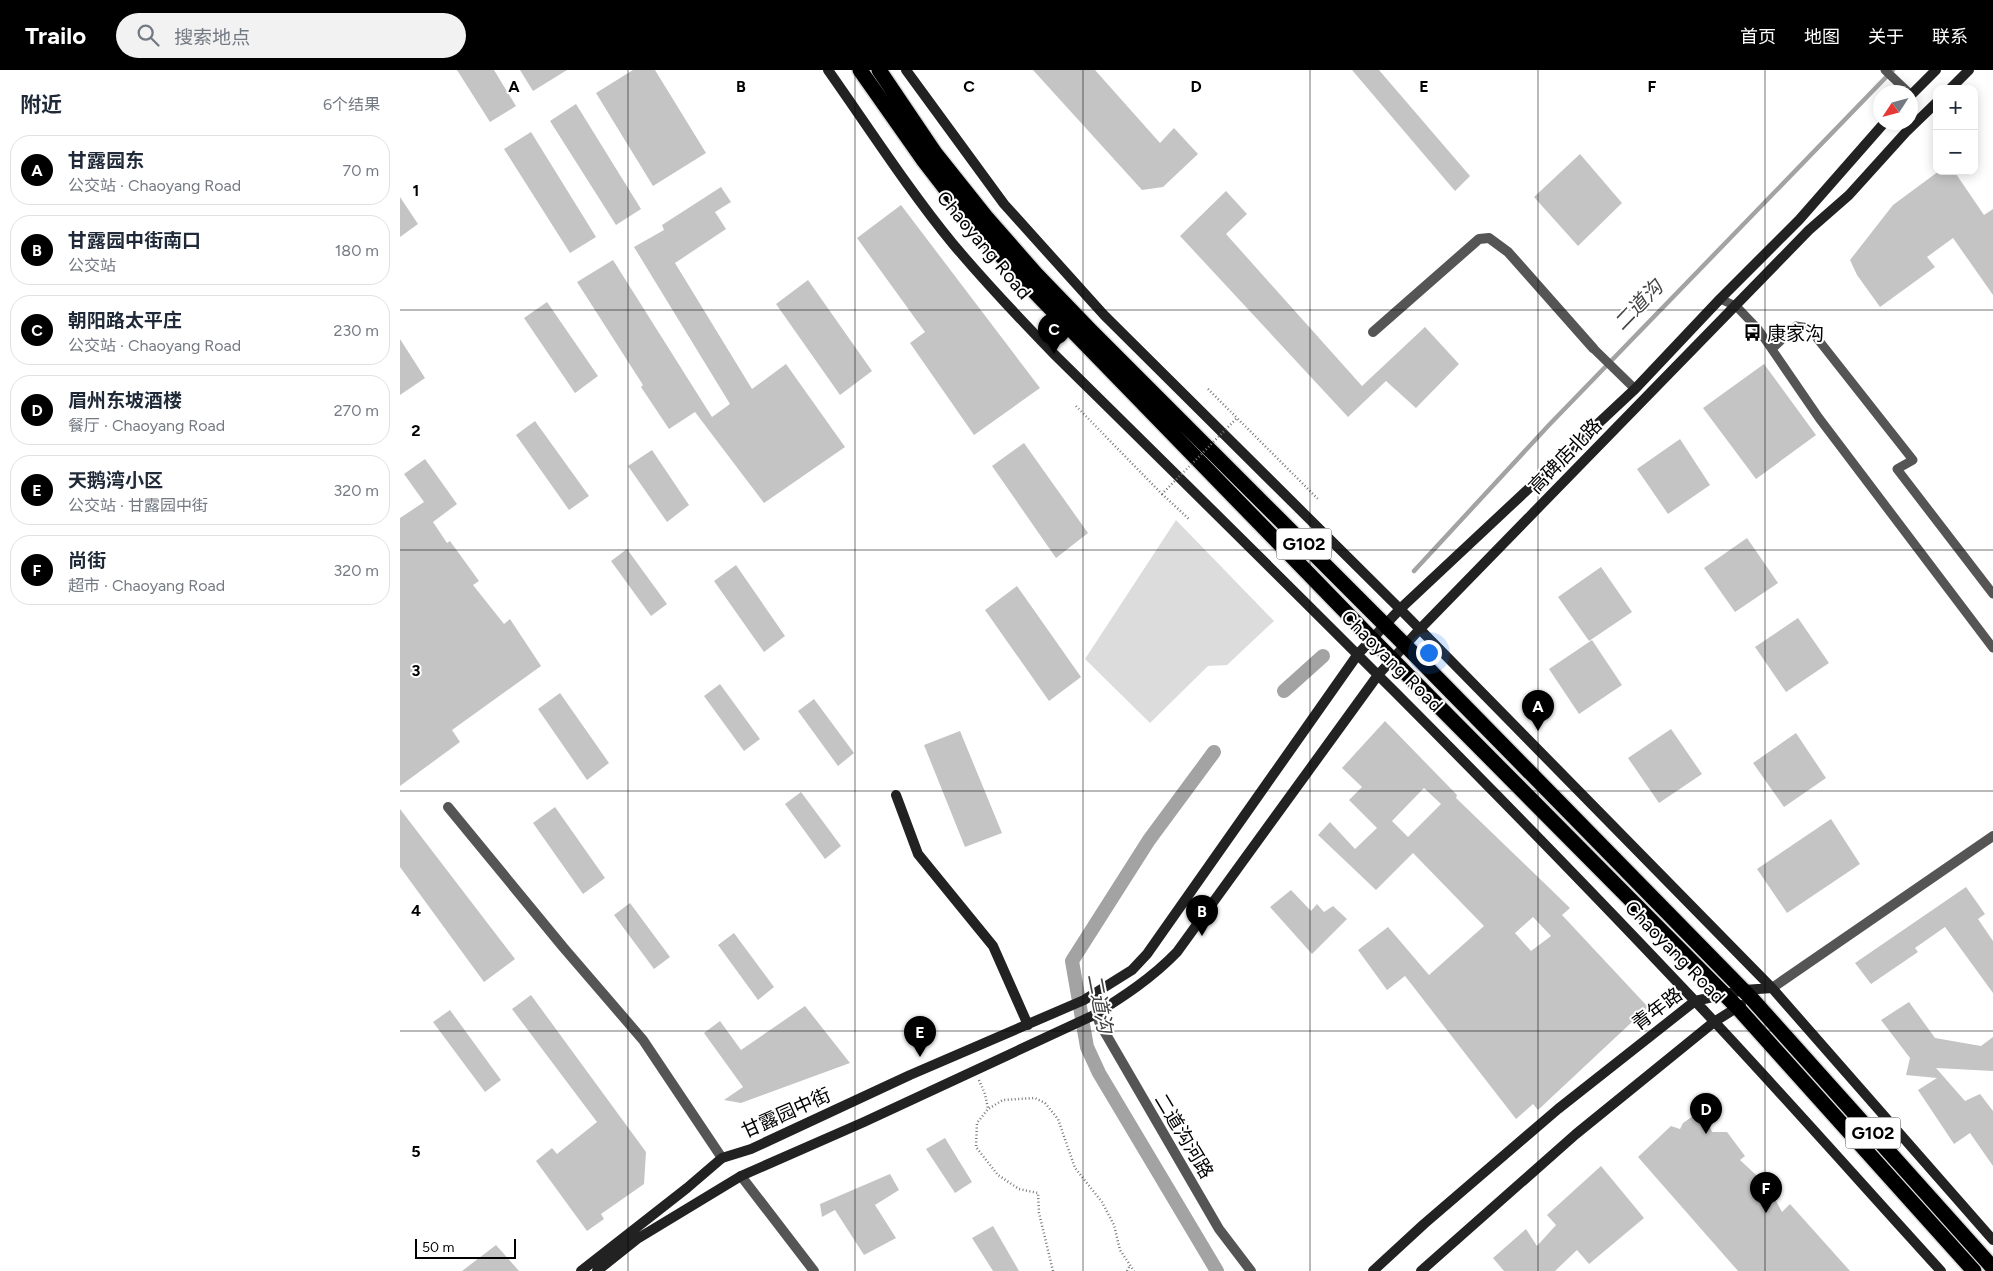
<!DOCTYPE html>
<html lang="zh">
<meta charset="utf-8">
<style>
:root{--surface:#fff;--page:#f2f2f3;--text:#1f2937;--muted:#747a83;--line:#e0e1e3;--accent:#000}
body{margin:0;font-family:Figtree,"Noto Sans SC",sans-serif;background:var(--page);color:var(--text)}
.controls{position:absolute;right:15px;top:15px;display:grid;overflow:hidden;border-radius:10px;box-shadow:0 2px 12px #0003}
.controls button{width:45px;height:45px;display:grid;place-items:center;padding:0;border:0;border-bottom:1px solid var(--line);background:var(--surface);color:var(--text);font:25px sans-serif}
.compass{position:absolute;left:1473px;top:15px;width:45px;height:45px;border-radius:50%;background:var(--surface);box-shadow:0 2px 12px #0003;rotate:234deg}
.scale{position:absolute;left:15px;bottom:12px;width:101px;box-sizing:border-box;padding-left:5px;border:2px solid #000;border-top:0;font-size:14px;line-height:18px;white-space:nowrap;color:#000;-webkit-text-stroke:4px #fff;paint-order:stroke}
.you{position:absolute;left:1028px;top:582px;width:18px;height:18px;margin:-12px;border:4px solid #fff;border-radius:50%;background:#1a73e8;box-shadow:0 0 0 8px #1a73e833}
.badge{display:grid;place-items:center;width:32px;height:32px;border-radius:50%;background:var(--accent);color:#fff;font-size:16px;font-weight:700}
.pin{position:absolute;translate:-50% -41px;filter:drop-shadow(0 1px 2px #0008)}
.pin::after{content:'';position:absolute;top:26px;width:18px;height:15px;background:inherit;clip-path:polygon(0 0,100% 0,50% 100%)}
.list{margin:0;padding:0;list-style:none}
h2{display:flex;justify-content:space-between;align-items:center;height:65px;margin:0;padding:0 20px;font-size:21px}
h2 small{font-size:16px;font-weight:400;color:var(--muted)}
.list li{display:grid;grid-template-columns:32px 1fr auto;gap:15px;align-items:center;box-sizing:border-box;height:70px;margin:0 10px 10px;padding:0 10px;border:1px solid var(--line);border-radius:20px}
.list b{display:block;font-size:19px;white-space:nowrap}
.list p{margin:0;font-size:16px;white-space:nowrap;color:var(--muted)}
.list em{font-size:16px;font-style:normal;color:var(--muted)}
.icon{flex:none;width:28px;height:28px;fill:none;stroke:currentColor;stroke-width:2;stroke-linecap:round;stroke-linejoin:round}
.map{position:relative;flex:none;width:1593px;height:1201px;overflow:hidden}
header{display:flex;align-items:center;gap:30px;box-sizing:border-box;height:70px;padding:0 25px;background:var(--accent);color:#fff}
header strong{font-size:24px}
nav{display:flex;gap:28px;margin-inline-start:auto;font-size:18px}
.search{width:350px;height:45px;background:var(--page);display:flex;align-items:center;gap:12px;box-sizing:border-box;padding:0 18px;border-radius:28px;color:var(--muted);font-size:19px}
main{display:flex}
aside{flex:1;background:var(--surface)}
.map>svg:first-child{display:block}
</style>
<header>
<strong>Trailo</strong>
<div class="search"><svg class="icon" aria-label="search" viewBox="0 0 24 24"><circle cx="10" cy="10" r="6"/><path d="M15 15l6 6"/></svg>搜索地点</div>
<nav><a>首页</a><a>地图</a><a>关于</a><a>联系</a></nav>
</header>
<main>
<aside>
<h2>附近<small>6个结果</small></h2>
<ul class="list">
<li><span class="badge">A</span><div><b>甘露园东</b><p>公交站 · Chaoyang Road</p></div><em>70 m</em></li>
<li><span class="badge">B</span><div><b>甘露园中街南口</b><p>公交站</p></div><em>180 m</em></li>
<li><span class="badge">C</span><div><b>朝阳路太平庄</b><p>公交站 · Chaoyang Road</p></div><em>230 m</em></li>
<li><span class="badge">D</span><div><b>眉州东坡酒楼</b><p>餐厅 · Chaoyang Road</p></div><em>270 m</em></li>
<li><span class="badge">E</span><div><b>天鹅湾小区</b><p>公交站 · 甘露园中街</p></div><em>320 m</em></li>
<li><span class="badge">F</span><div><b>尚街</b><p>超市 · Chaoyang Road</p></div><em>320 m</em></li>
</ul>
</aside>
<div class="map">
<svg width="1593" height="1201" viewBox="0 0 1593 1201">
<rect width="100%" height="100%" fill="#fff"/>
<path fill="#dcdcdc" d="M776,450l98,101 -47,44 -19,1 -58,57 -65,-64z"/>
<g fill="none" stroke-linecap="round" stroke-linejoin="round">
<path stroke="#a3a3a3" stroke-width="4.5" d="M1014,501l135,-146 344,-355"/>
<path stroke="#a3a3a3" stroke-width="14" d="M884,621l39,-35
M814,682l-65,88 -77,121 15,86 12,26 118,198"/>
</g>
<path fill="#c4c4c4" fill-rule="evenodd" d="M57,0h37l22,36 -26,16z
M120,0h47l-34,21z
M233,0h22l51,83 -53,33 -57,-93z
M633,0h62l65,73 14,-15 24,26 -35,33 -21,3z
M952,0h27l91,106 -15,15z
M176,34l65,105 -25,16 -66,-104z
M131,62l65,105 -26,16 -66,-104z
M1180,84l42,49 -44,43 -44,-49z
M1539,101h15l30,44 9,-6v86l-40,-57 -26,19 8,10 -55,40 -23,-32 -7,-15 43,-55z
M321,117l10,15 -16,10 11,17 -51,34 77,126 34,-25 59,83 -81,56 -69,-91 -26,17 -28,-42 2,-2 -66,-103 36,-22 99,157 18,-13 -96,-157 30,-17 -2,-5z
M826,121l21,23 -21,20 136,152 63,-59 34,37 -43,44 -30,-27 -38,36 -168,-181z
M0,127l18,27 -18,13z
M501,135l139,183 -66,47 -64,-92 15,-11 -68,-94z
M408,210l64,91 -32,24 -64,-91z
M147,232l51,74 -23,17 -51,-75z
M0,269l25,39 -25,17z
M1364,294l52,71 -60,44 -53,-71z
M135,351l54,75 -20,14 -53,-75z
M1280,369l30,46 -42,29 -31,-45z
M624,373l64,90 -32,25 -64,-92z
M252,380l37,55 -22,17 -39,-56z
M25,389l32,45 -24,18 14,21 3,-2 29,40 -6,4 31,39 6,-5 31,47 -89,64 8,12 -60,44v-268l24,-16 -20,-28z
M1347,468l31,45 -43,29 -31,-44z
M227,479l40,55 -16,12 -40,-55z
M336,495l49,71 -21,16 -50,-71z
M1201,497l31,45 -43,29 -31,-44z
M617,516l64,91 -32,24 -64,-91z
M1398,548l31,45 -43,29 -31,-45z
M1192,570l30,45 -43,29 -30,-45z
M320,614l40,55 -16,12 -40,-55z
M160,623l49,70 -22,17 -49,-71z
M414,629l40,54 -16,13 -40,-55z
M985,651l72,74 -1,3 114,110 -8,7 86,92 -110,103 -5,-6 -17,15 -111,-143 -18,14 -29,-40 30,-23 41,48 55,-49 -71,-73 -37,37 -58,-55 12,-13 25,27 22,-21 -28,-28 13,-13 -20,-19zM1024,718l17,16 -33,33 -16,-16zM1133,847l18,19 -20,15 -16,-18z
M1271,659l31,45 -43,29 -31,-45z
M560,661l42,102 -37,14 -41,-102z
M1396,663l30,45 -42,29 -31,-44z
M401,722l40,54 -16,13 -40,-55z
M155,737l50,71 -22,16 -50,-71z
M0,739l115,150 -31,23 -84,-115z
M1431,749l29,45 -73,49 -30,-44z
M1566,817l19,27 -7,5 15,22v52l-48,-66 -30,21 3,4 -47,32 -16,-21z
M891,820l20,21 6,-7 7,8 9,-6 14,13 -35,35 -42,-47z
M230,833l40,54 -16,12 -40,-54z
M334,863l40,54 -16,13 -40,-55z
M131,925l115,157 -2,32 -43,30 3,5 -17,12 -51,-70 16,-13 5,6 40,-32 -85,-113z
M1509,932l26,36 46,8 12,-9v34l-57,-3 29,33 15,-7 13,17v55l-23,-33 -16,11 -36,-54 19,-12 -31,-3 4,-17 -29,-38z
M405,936l45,57 -109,40 -17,-3 19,-13 -39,-54 16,-12 21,29z
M50,940l51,70 -16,12 -52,-70z
M1293,1046l15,6 4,10h15l18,24 -5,4 28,26 14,26 8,-8 60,67h-112l-100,-114 33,-31 9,3 3,-6z
M545,1068l27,44 -17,11 -29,-44z
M1201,1096l43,52 -55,46 -12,-14 -22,21h-51l-11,-13 33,-29 11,17 19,-21 -9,-10z
M490,1104l9,16 -24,15 21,33 -32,17 -29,-45 -13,7 -2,-13z
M593,1156l26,45h-26l-21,-33z
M96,1175l23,26h-57z"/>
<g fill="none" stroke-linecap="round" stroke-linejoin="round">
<defs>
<path id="highway" d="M460,0l64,91 51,66 51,56 346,356 365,368 237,264
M479,0l56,83 51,64 50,57 54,56 315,315 347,354 241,269"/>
</defs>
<use href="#highway" stroke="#dbdbdb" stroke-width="18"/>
<path stroke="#777" stroke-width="2.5" stroke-dasharray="1 2.5" stroke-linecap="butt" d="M808,319l29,29
M762,424l28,26
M579,1010l6,14 3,15
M653,1201l-14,-58 -1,-20 -19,-4 -21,-14 -22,-28 1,-24 11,-14 15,-9 32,-2 10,5 13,16 17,49 27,34 12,23 6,25 14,21
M727,1201l3,-6"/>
<path stroke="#555" stroke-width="9" d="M1485,0l23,22
M1320,229l16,7 22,23 61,89 174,230
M1193,278l42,41
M1372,279l24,-23 13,2 104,132 -16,9 96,125"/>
<path stroke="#555" stroke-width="10" d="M973,262l106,-93 10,-1 19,14 85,96
M48,737l115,140 80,93 79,118
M1372,918l221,-152
M696,943l4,11 119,205 32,42
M341,1106l73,95"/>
<path stroke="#222" stroke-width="10" d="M428,0c41,58 80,119 125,174 32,38 66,74 101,110 216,213 433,426 641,647 83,88 164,180 246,270
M506,0l98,134 100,111 296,294 372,379 221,252
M1550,19l19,-19
M1510,26l26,-26
M496,725l22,59 75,92 35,79
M181,1201l106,-83 35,-30 29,-9 159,-74 174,-75 48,-30 15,-16 211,-300 42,-45 235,-220 85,-90 79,-79 86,-98
M197,1201l40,-32 104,-63 123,-54 228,-106c31,-19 60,-38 85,-64l201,-277 41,-45 390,-400 40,-35 57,-63 31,-30
M973,1201l51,-47 134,-115 137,-108 49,-11 28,-2
M1021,1201l155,-137 138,-112 27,-17"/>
<use href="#highway" stroke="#000" stroke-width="15"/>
<path stroke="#777" stroke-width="2.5" stroke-dasharray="1 2.5" stroke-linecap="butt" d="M676,336l86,88 75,-76 81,81"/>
</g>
<path fill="none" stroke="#000" stroke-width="1" stroke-opacity="0.55" d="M228,0v1201M455,0v1201M683,0v1201M910,0v1201M1138,0v1201M1365,0v1201M0,240h1593M0,480h1593M0,721h1593M0,961h1593"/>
<defs>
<symbol id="bus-bare" viewBox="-9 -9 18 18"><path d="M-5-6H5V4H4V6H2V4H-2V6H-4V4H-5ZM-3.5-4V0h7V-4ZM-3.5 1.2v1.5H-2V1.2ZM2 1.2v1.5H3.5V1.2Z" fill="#000" stroke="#fff" stroke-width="2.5" paint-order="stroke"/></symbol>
</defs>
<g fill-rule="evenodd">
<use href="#bus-bare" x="1340" y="250" width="25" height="25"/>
</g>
<g text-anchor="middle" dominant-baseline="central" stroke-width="4" stroke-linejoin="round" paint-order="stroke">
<g fill="#fff" stroke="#4c4c4c" stroke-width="1">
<rect x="876.5" y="458.5" width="55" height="31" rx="4"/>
<rect x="1445.5" y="1047.5" width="55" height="31" rx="4"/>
</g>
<g font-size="18" font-weight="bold" fill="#000">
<text x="904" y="474">G102</text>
<text x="1473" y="1063">G102</text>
</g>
<g font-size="19" fill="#000" stroke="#fff">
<text transform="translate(584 175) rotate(50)">Chaoyang Road</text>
<text transform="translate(1165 386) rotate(-46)">高碑店北路</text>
<text transform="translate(992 591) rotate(45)">Chaoyang Road</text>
<text transform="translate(1275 882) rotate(46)">Chaoyang Road</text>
<text transform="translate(1257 939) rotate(-37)">青年路</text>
<text transform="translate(386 1043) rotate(-24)">甘露园中街</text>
<text transform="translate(784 1066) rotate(59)">二道沟河路</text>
</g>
<g font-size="19" fill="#000" stroke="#fff" text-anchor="start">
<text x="1367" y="263">康家沟</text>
</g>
<g font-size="20" font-style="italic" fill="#444" stroke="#fff">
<text transform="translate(1238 235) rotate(-46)">二道沟</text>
<text transform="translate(700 933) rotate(79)">二道沟</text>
</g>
</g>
<g font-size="16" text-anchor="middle" font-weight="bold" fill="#000" stroke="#fff" stroke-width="4" stroke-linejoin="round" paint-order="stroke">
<text x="114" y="22">A</text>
<text x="341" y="22">B</text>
<text x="569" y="22">C</text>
<text x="796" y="22">D</text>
<text x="1024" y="22">E</text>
<text x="1252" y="22">F</text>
<text x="16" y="126">1</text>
<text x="16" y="366">2</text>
<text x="16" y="606">3</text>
<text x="16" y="846">4</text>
<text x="16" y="1087">5</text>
</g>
</svg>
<div class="controls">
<button>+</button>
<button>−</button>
</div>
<svg class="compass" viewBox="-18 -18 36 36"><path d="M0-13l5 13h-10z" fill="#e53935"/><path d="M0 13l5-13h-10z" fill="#747a83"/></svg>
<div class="scale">50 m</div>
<div class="you"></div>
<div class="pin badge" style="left:1138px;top:661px">A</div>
<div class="pin badge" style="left:802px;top:866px">B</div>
<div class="pin badge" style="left:654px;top:284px">C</div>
<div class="pin badge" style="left:1306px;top:1064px">D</div>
<div class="pin badge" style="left:520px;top:987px">E</div>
<div class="pin badge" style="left:1366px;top:1143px">F</div>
</div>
</main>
